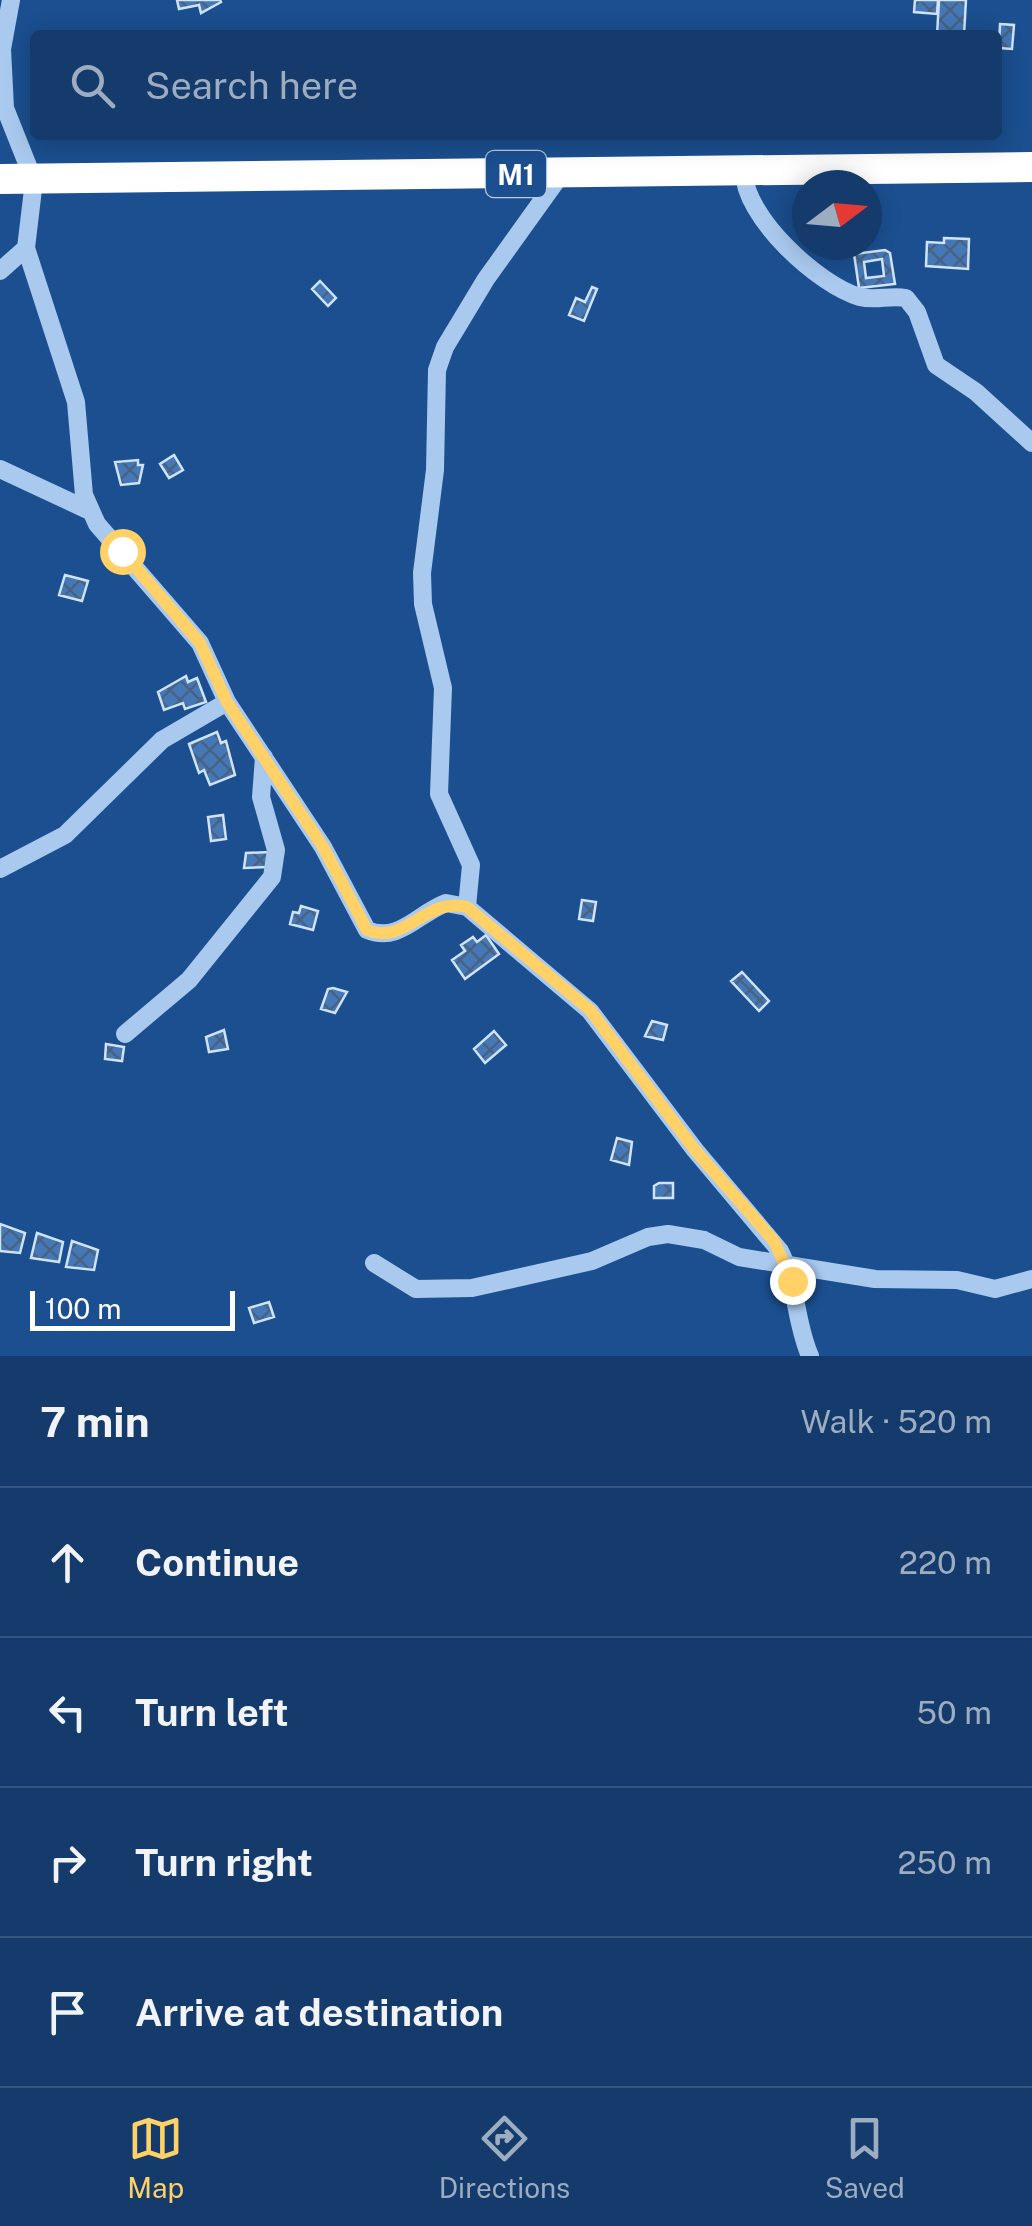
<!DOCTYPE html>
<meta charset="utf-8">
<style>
:root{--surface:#143b6b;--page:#214673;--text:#f1f3f6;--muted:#9dadc1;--line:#33557e;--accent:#ffd166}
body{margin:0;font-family:"Public Sans",sans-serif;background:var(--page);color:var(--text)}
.compass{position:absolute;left:792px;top:170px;width:90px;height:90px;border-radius:50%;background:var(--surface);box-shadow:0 5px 25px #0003;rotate:74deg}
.scale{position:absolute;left:30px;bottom:25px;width:205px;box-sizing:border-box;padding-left:10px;border:5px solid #fff;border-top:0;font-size:28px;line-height:35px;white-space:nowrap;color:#fff;-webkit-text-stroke:8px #1b4f8f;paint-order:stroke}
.stop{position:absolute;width:30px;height:30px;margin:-22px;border:8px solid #ffd166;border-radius:50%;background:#fff}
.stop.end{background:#ffd166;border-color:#fff;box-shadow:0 2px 10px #0008}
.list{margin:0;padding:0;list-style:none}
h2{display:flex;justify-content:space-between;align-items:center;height:130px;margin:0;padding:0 40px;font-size:42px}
h2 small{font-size:32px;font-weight:400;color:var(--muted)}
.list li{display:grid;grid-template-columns:65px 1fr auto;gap:30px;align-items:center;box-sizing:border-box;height:150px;padding:0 40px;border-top:2px solid var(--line)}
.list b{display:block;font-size:38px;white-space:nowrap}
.list em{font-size:32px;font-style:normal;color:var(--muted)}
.icon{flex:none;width:55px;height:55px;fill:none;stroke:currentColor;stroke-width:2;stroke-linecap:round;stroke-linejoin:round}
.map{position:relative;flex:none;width:1032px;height:1356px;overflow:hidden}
.search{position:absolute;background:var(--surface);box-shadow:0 5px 25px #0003;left:30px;right:30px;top:30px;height:110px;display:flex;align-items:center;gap:25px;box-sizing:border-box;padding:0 35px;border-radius:10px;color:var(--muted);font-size:38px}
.sheet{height:730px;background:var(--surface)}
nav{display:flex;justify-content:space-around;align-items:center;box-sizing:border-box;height:140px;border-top:2px solid var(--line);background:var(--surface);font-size:28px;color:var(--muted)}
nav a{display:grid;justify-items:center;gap:5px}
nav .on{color:var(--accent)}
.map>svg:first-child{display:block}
</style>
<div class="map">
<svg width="1032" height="1356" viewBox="0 0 1032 1356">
<defs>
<pattern id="building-cross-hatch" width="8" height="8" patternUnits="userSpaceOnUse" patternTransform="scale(2.5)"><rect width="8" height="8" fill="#4478b7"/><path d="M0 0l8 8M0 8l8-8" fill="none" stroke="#486282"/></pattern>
</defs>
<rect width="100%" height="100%" fill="#1b4f8f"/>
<path fill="url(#building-cross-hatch)" stroke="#cfe3fa" stroke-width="2.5" fill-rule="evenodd" d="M177,0h43l1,2 -20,11 -2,-8 -20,4z
M915,0h23l-1,14 -23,-2z
M939,0h27l-2,35h-27z
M1000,24l14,1 -2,24 -13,-1z
M944,238l25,1 -1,30 -42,-3 1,-24 17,1z
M885,250l5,3 5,31 -36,4 -5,-34zM882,259l2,17 -18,2 -2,-16z
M320,281l16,17 -8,8 -16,-17z
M592,287l5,2 -13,32 -15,-6 7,-17 9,4z
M174,455l9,15 -14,8 -9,-14z
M138,460v5h5l-4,18 -18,2 -6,-23z
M65,575l23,6 -6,20 -23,-6z
M186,676l2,6 9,-4 9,24 -21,7 -2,-6 -19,7 -6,-18z
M217,732l4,11 5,-2 9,34 -25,10 -6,-15 -5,3 -10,-29z
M223,815l3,24 -15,2 -3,-24z
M269,852v15l-25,1 2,-15z
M582,900l14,2 -3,19 -14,-2z
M301,906l17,5 -5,19 -23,-6 3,-12 6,1z
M486,935l13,19 -34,25 -13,-19 13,-9 -4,-6 12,-8 4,5z
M742,972l27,29 -10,10 -28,-30z
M333,988l14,4 -12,21 -14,-4 7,-20z
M652,1021l15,4 -4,15 -18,-4z
M224,1030l4,19 -19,3 -3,-15z
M494,1031l12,14 -21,18 -11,-14z
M106,1044l18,3 -2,14 -17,-2z
M617,1138l15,4 -3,23 -18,-5z
M659,1183h14v15h-19v-12z
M0,1224l25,9 -5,20 -20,-2z
M37,1233l26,9 -4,20 -28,-4z
M72,1241l26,9 -4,20 -28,-3z
M269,1302l5,15 -20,6 -5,-15z"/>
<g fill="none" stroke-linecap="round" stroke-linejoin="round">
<path stroke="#a9c9ee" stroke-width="18" d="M11,0l-9,49 3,59 29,73 -8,67 50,154 8,93 13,29 103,119 27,59 96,145 44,83c32,13 50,-16 79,-27l21,4 123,104 105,139 85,101c17,33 15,71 30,105
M744,171c-1,45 74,114 116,126 16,4 30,-2 46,1l11,14 19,53 40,27 56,51
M0,271l26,-23
M0,469l90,42
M0,869l65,-34 97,-95 65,-38
M467,907l4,-42 -32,-71 4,-106 -20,-84 -1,-31 13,-103 2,-100 8,-23 41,-68 76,-106
M125,1034l64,-54 83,-103 4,-27 -15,-53 3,-40
M374,1263l42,26 56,-1 120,-27 56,-24 20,-3 36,6 35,17 136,22 82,1 38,9 37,-10"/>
<path stroke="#fff" stroke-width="30" d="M0,179l1032,-12"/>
</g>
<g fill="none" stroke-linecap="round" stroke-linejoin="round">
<path stroke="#ffd166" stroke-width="12" d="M122,551l78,92 27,59 96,145 44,83c39,16 59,-34 100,-23l123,103 105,140 79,91 18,40"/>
</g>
<g text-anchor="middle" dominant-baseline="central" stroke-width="8" stroke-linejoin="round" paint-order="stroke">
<rect fill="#1b4f8f" stroke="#bbcadd" stroke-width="2.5" x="486" y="151" width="60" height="46" rx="8"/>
<g font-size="28" font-weight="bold" fill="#fff">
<text x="516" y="174">M1</text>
</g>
</g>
</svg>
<svg class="compass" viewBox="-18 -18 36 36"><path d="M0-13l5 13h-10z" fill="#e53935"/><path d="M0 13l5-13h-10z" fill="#9dadc1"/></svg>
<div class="scale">100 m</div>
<div class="stop" style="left:122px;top:551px"></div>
<div class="stop end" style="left:792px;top:1281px"></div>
<div class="search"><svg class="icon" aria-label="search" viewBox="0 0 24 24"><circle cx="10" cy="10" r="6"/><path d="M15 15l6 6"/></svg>Search here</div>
</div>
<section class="sheet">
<h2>7 min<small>Walk · 520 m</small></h2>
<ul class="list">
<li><svg class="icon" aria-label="ahead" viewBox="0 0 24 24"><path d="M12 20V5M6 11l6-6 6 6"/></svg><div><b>Continue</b></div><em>220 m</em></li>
<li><svg class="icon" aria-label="left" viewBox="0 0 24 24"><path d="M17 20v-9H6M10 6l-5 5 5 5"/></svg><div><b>Turn left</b></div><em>50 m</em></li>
<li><svg class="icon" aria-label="right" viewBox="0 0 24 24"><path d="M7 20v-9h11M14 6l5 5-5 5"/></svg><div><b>Turn right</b></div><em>250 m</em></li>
<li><svg class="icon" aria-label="arrive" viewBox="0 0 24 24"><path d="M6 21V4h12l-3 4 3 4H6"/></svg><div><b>Arrive at destination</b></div></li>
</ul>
</section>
<nav>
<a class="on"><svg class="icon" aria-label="map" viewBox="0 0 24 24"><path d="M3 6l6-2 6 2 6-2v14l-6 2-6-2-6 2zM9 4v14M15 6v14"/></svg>Map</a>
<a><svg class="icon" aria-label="directions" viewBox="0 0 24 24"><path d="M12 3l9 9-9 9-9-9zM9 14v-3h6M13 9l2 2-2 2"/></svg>Directions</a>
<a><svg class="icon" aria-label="saved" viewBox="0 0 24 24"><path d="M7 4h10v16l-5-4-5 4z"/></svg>Saved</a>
</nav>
